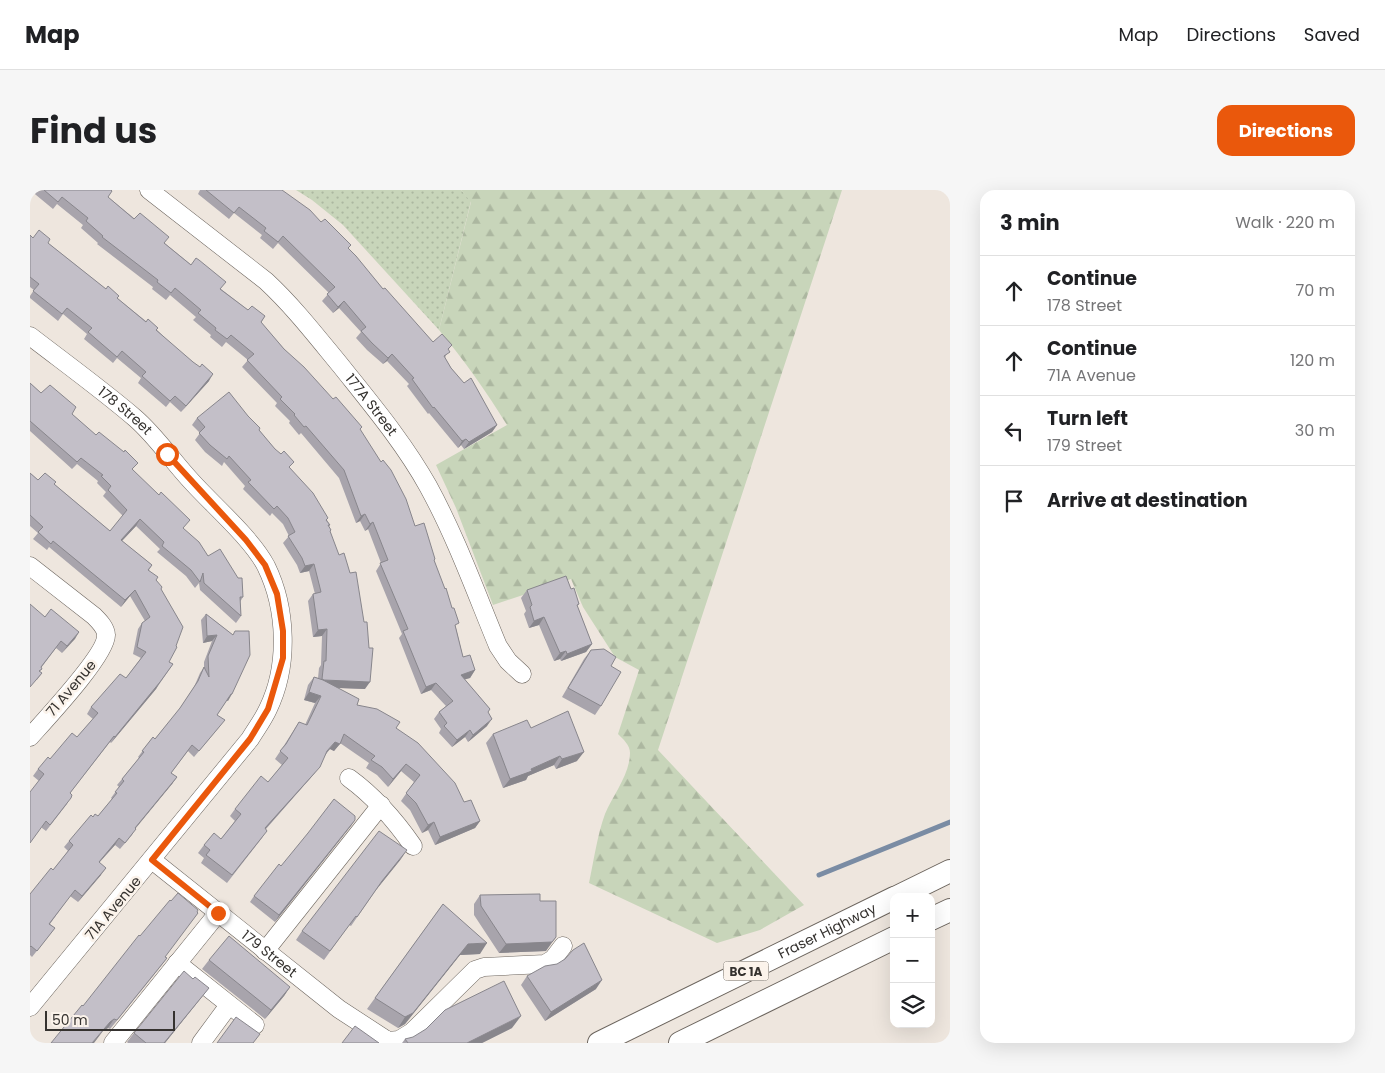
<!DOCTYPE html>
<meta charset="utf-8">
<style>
:root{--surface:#fff;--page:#f6f6f6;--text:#202124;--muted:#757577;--line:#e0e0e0;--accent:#ea580c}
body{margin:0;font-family:Poppins,sans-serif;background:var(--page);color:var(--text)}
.controls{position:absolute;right:15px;bottom:15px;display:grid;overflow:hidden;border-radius:10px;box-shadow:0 5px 20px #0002}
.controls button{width:45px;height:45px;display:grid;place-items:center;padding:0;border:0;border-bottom:1px solid var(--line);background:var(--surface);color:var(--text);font:25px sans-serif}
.scale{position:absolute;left:15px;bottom:12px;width:130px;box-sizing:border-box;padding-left:5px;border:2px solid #35322f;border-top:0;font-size:14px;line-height:18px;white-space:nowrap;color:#35322f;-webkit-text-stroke:4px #fbf3eb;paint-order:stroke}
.stop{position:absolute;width:15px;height:15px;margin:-11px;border:4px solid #ea580c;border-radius:50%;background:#fff}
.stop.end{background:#ea580c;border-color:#fff;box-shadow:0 1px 5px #0008}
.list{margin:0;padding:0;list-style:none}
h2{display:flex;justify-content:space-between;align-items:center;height:65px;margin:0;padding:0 20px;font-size:21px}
h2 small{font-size:16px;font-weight:400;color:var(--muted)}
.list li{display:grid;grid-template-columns:32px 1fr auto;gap:15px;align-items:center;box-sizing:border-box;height:70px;padding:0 20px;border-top:1px solid var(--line)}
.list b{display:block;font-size:19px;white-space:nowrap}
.list p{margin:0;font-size:16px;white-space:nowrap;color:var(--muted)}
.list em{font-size:16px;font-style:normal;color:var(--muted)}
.icon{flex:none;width:28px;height:28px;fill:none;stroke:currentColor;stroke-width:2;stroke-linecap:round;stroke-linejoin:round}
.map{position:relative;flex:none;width:920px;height:853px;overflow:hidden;border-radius:15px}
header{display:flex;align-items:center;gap:30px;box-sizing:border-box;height:70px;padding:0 25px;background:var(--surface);border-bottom:1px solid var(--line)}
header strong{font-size:24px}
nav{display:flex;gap:28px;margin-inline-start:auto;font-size:18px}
.intro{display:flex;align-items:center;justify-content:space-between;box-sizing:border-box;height:120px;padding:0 30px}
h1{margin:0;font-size:35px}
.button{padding:12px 22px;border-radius:15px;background:var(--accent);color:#fff;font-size:18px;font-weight:700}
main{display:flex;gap:30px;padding:0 30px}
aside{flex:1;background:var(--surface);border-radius:15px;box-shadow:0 5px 20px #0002}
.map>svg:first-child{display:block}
</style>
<header>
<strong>Map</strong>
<nav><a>Map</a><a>Directions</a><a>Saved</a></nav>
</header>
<div class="intro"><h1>Find us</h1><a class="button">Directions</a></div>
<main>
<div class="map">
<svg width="920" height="853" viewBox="0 0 920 853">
<defs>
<pattern id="grass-dots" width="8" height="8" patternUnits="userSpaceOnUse" patternTransform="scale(1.25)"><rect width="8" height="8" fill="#c8d5ba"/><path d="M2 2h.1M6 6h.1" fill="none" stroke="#acb7a0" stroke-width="1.8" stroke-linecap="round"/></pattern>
<pattern id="forest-firs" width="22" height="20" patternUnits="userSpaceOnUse" patternTransform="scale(1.25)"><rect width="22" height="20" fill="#c8d5ba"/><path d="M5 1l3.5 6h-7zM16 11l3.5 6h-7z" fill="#acb7a0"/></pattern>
</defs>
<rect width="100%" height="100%" fill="#eee6de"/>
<path fill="url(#grass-dots)" d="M266,0h165l10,11 -32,129 -96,-105 -31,-25z"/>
<path fill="url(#forest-firs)" d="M431,0h381l-184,560 146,155 -44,25 -43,13 -128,-60c5,-23 8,-47 16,-69 8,-19 25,-40 25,-61 0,-8 -7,-14 -12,-19l21,-64 -24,-13 -32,-50 -12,-28 -78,26 -37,-97 -20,-43 71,-40c-21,-34 -43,-65 -68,-95l32,-128z"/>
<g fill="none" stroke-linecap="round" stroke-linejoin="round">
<path stroke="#7a8ca4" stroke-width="5" d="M789,685l131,-53"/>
<defs>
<g id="minor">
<path id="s1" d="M119,0l117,91c28,26 51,56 75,85 31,39 63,77 87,120 28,51 48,107 70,160l10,15 14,13"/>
<path id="s2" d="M0,146c35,27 71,53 105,82 22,19 38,44 58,65 21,23 59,56 73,83 21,43 23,100 2,143 -5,11 -12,20 -18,30l-220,268"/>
<path d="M0,376l64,50c5,5 12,12 12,19 1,19 -61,85 -76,102"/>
<path d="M319,588c26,19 46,42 64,68"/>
<path id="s3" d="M122,670l187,149 49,32 11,-1 13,-8 63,-62 9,-3 61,-3 8,-5 10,-13"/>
<path d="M235,761l116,-146"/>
<path d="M147,773l78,62"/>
<path d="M83,853l105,-130"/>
<path d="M171,853l28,-38"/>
</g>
<g id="major">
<path d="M867,707l53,-26"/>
<path d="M901,729l19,-9"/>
<path id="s4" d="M569,853l295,-145"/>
<path d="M650,853l214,-105"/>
</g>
</defs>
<use href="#minor" stroke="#6c655e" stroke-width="19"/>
<use href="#major" stroke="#6c655e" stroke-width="24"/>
<use href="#minor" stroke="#fff" stroke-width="18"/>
<use href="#major" stroke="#fff" stroke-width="22"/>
</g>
<path fill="#a8a4ac" d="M0,0h81l-3,7 113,92 27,21 17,6 -4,7 23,26 76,81 55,96 20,33 -1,1 22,68 7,29 12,13 -5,8 -6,1 26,30 -2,3 -1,14 -19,16 -3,-5 -13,10 -13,-14 2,-4 -7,-10 5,-7 7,-6 -15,-16 -10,4 -22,-56 3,-4 -26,-63 5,-8 -13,-34 -3,2 -5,-10 -4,2 -17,-45 -38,-45 -2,2 -10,-12 1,-2 -15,-15 2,-3 -35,-36 6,-7 -22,-18 -4,5 -12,-10 1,-2 -18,-15 3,-3 -26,-22 -4,5 -14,-11 1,-2 -56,-43 1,-1 -17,-15 2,-3 -26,-21 -4,5z
M170,0h82l67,59 34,40 50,53 19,3 -4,5 -3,8 6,10 46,57 -5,7 -28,17 -3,-4 -3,3 -29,-35 -1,1 -21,-28 2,-2 -22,-23 -4,3 -16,-14 -11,-12 5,-6 -22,-24 -6,5 -11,-12 7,-8 -51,-50 -5,6 -13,-11 2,-3 -28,-22 -5,6 -31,-25z
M0,45l3,3 15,5 69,55 40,32 52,51 -28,31 -11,-10 -4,5 -28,-24 3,-5 -24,-20 -4,5 -29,-24 3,-5 -24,-20 -5,7 -28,-23v-2l4,-6 -4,-3z
M0,193l11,10 31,21 61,56 50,58 25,28 35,41 -3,5 1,14 -5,7 -36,-33 -1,-7 -4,5 -9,-12 -29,-24 3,-3 -24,-23 -14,15 30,24 -3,5 12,19 8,73 4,2 -17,25 -45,54 -1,-1 -40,51 -3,11 -21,27 -4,-3 -3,-47 -6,-5 5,-7 39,-32 16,-18 -6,-5 4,-7 35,-29 15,-20 -8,-4 5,-25 4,-6 3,-2 -15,-25 -9,11 -72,-60 -2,3 -14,-11 5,-6 -8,-7v-53l8,7 16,4 56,47 13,-15 -20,-20 3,-4 -9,-9 1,-2 -21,-17 -5,5 -42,-38z
M167,228l62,12 31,38 37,52 3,5 -1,1 36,163 -28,-1 20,17 39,23 84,93 -5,7 -40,17 -7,-15 -6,3 -12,-23 -9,-9 13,-19 -13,-11 -13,16 -11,-12 -11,-7 3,-5 -29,-20 -6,8 -4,-2 -4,5 -12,20 -48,55 -4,9 -35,45 -26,-20 3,-5 -6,-5 6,-8 17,-6 14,-18 -5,-5 5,-7 33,-27 14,-17 -7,-6 8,-12 16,-25 6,3 10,-22 -11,-3 4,-15 6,-8 4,1 1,-10 2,-3 1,-29 -9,1 -5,-36 5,-7h2l-6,-23 -9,2 -3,-8 -14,-22 6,-7 -6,-12 -11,-11 -2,3 -27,-27 2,-3 -21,-24 -2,4 -17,-14 -10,-12 5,-7 -8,-8z
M541,399l8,15 -2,2 15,38 -6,8 -25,9 -1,-2 -6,2 -15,-36 -10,3 -5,-14 2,-3 -5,-13 6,-8z
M176,424l27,21 -5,66 -1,-1 -10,15 3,11 -26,31 -6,-6 -17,22 6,4 -5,7 -37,44 -3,7 -12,14 -5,-4 -16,18 2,12 -23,27 -8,-6 -20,28 5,4 -23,29 -2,-2v-61l23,-24 15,-19 -4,-4 5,-6 24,-24 5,-1 14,-17 -1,-1 8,-11 -2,-2 5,-6 17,-21 -1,-1 15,-20 2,2 24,-29 15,-23 6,-14 4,-6v-5l8,-21 -9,2 -2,-23z
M15,427l34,15 -17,21 -6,-5 -15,20 -1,4 2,1 -5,7z
M561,460l20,16 -10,40 -6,9 -33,-18 22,-38z
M501,538l46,33 -21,8 -2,-4 -26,11 -2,4 -23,8 -17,-45 7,-9z
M325,630l-80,102 -25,-20 4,-6 27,-30z
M371,669l-25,31 -25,36 -2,-1 -25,35 -28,-20 6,-9z
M450,705l66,56 -47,2 -25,-38v-11z
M413,714l37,50 -20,1 -55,69 -7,4 -31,-19z
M135,767l2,1 -7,9 -50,62 -2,-1 -5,3 -20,-25z
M179,770l81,27 -6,9 -19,23 -63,-50z
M497,786l69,13 -51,32 -24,-36z
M163,789l16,9 -44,55h-37l-1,-1 7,-9z
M482,838l-30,15h-80l3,-4z"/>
<path fill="#88868c" d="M314,111l-5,7 -6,5 5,-6z
M362,164l-5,7 -4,3 5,-6z
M183,184l-4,7 -28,31 5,-6z
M467,235l-5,7 -28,17 5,-7z
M436,249l-5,6 -3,3 4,-7z
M335,324l-5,7 -4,2 5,-7z
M110,329l-4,7 -19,20 4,-6z
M343,332l-5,7 -3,2 5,-7z
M284,374l-5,7 -9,2 5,-7z
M105,400l-5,6 -9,11 4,-7z
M514,427l-5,8 -10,3 5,-7z
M297,439l-5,7 -9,1 5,-7z
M49,442l-4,7 -13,14 5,-7z
M187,445l-5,6 -9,2 4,-7z
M562,454l-6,8 -25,9 6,-7z
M536,461l-6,8 -6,2 6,-8z
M445,480l-5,8 -14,4 5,-7z
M292,490l48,2 -5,7 -48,-2z
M130,492l-4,7 -45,54 4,-6z
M406,493l-5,7 -10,4 5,-7z
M279,502l12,4 -6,7 -11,-3z
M201,504h1l-4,7 -2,-1z
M462,529l-5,7 -19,16 5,-7z
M440,540l-5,7 -13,10 5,-7z
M305,552l5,2 -6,7 -4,-2 -8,9z
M554,562l-7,9 -21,8 6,-10z
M530,566l-6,9 -26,11 -2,4 -23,8 7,-9z
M376,574l-5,7 -13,16 5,-8z
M290,577l-6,7 -55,62 6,-8z
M147,587l-5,7 -41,50 4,-6z
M325,630l-4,6 -76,96 4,-7z
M450,631l-5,7 -40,17 5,-8z
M404,632l-6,8 -6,3 6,-8z
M89,648l-4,7 -21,23z
M377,660l-6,9 -25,31 6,-9z
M76,678l-5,7 -23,27 4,-6z
M526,747l-10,14 -47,2 7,-9z
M457,753l-7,11 -20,1 -55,69 -7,4 7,-11 63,-73z
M137,768l-7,9 -50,62 7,-9z
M572,790l-6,9 -51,32 6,-9z
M260,797l-6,9 -19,23 6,-9z
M179,798l-44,55h-1z
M491,826l-9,12 -30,15h-15z
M84,829l-6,9 -5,3 -9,12h-2l18,-21z"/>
<path fill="#c3bfc8" stroke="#88868c" d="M14,0h67l1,1 -4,6 26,22 6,-6 29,24 -5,6 27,22 5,-7 3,2 27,22 -6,7 28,21 4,-4 13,10 -4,6 23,27 20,18 29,32 3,-2 26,30 -2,2 21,33 2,-2 8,10 15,29 9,27 9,-3 11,36 -1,1 11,29 1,-1 6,20h2l5,15 -4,2 8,32 7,-2 5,15 -14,5 29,34 -2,3 4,7 -19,16 -3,-5 -13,10 -13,-14 3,-3 -8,-11 14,-11 -17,-18 -10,4 -23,-56 5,-2 -28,-66 8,-3 -15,-38 -3,2 -5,-10 -4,2 -17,-46 -38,-44 -2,1 -10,-12 1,-1 -15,-15 2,-2 -35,-37 7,-6 -23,-19 -4,4 -12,-9 1,-2 -18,-15 3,-3 -26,-22 -4,5 -14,-11 1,-2 -56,-43 1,-1 -17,-15 2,-3 -26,-21 -4,5z
M176,0h76l28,20 11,12 4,-3 26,26 -3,3 8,8 27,33 2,-1 48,54 9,-8 10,11 -4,4 2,3 -6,4 7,12 13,15 7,-5 26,47 -28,17 -3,-3 -4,2 -28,-34 -1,1 -21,-29 2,-1 -22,-24 -4,4 -16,-15 -11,-12 5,-4 -22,-26 -6,6 -11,-13 8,-7 -52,-51 -5,6 -14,-11 2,-3 -27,-21 -5,6z
M9,40l11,9 -2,4 58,46 2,-3 11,10 -2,2 29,24 2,-3 10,9 -2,2 37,32 7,5 2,-3 11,10 -27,32 -11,-10 -5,5 -28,-25 4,-4 -24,-21 -5,6 -29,-25 4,-4 -25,-20 -5,6 -29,-23 6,-7 -9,-7v-42l3,3z
M0,193l11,10 9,-8 26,22 -4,7 24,21 3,-3 25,20 1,-2 13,13 -6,6 27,26 2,-3 29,28 -7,8 16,14 9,14 12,-7 18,29h4l1,19h-3l1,19 -37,-33 -1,-10 -3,9 -9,-12 -29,-24 2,-4 -24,-23 -19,21 31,25 -4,5 10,7 -2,3 6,7 -1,2 22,38 -7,19 1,1 -8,15 4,2 -13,18 -45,55 -1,-1 -44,57 2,2 -1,3 -21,27 -4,-4 -16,22v-51l14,-18 -6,-5 10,-12 2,2 22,-26 5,4 21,-24 -7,-6 29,-33 6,4 20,-26 -9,-5 5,-24 8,-6 -15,-27 -10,10 -72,-59 -2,3 -13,-12 5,-5 -13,-12v-42l8,7 7,-7 11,9 -2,2 56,47 17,-21 -19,-20 3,-4 -10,-10 2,-1 -22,-17 -4,4 -47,-41z
M199,202l19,24 12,12 -1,2 16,19 6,5 3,-3 10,11 -5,5 24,26 15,25 -2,2 4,5h-2l3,5 -1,1 9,24 5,-2 6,20 6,-1 8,50h3l2,26h4l-3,34 -46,-2 -2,-1 2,-18h2l1,-32 -9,1 -5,-36 8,-2 -7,-28 -9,2 -3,-8 -14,-22 7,-4 -7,-14 -11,-12 -3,3 -26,-27 3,-2 -22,-24 -2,3 -17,-14 -11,-12 6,-6 -8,-9z
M536,386l5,13 3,-1 5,16 -2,1 15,39 -25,10 -1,-3 -6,2 -16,-36 -10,4 -4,-14 2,-2 -5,-15z
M0,414l15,13 6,-8 28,23 -12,14 -6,-5 -20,26 1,2 -3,2 3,2 -12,14z
M176,424l27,21 2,-4h14l1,24 -18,39h-1l-14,21 8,5 -26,31 -7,-6 -21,28 6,4 -42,51 1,1 -11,14 -6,-5 -20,24 7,6 -24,28 -7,-6 -26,34 6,4 -18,23 -6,-5 -1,1v-53l21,-26 2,2 20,-25 -4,-4 22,-26 2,2 2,-3 3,2 19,-23 -2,-1 9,-11 -2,-2 22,-27 -2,-1 11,-14 2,2 25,-31 18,-27 6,-14 5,10 -1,-21 9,-21 -10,1z
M574,459l12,8 -5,9 10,6 -20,34 -33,-18 23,-38z
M284,487l9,3 36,19 -2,6 20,4 23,13 -4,6 22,15 37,40 9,19 7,-2 9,21 -40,16 -6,-15 -6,3 -12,-22 -10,-10 14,-18 -14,-11 -13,15 -11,-12 -11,-7 4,-4 -31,-22 -4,10 -5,-2 -8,9 -7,16 -55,61 2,3 -35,44 -26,-20 4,-5 -6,-5 10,-12 7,6 20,-25 -6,-5 26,-33 7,6 20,-24 -8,-7 6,-7 13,-22 8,3 14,-29 -12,-4z
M538,521l16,41 -22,7 -2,-3 -29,13 1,2 -22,8 -17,-45 34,-14 4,8z
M304,609l21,17v4l-76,95 -25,-19 25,-32 2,2 27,-33z
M349,641l28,19 -25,31 -25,36 -1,-1 -26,35 -28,-20z
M148,703l20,17 -1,2 1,1 -33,44 2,1 -50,62 -3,-1 -4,3 -18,21h-41l31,-38 1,1 56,-71 1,1 30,-36 1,1z
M510,704v7h16v36l-4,5 -46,2 -25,-38 -1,-11z
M413,714l44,39 -19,1 -55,69 -8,4 -30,-19z
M199,746l61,51 -19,23 -62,-50z
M554,753l18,37 -51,32 -24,-36 18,-10 12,-2 8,-5 8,-9z
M154,781l9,8 2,-2 14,11 -45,55h-18l-12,-10z
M474,791l17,35 -54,27h-59l-3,-4 8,-2 13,-8 19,-19z
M206,827l24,17 -7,9h-36z
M325,836l24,17h-37z"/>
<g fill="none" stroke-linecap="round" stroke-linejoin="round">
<path stroke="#ea580c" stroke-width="6" d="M137,264l79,86 19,25 12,29 6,37v27l-15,51 -18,30 -98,121 66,53"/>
</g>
<g text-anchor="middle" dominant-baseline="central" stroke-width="5" stroke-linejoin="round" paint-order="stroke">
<rect fill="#fbf3eb" stroke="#706c67" stroke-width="1" x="693.5" y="771.5" width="45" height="19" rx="4"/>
<g font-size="12" font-weight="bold" fill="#35322f">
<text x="716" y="781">BC 1A</text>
</g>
<g font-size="14" fill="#35322f" stroke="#fbf3eb">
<text stroke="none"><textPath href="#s1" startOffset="311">177A Street</textPath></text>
<text stroke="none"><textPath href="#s2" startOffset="121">178 Street</textPath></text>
<text transform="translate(41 498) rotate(-50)">71 Avenue</text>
<text transform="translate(83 718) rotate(-50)">71A Avenue</text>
<text stroke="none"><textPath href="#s4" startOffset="254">Fraser Highway</textPath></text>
<text stroke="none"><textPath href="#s3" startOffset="150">179 Street</textPath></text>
</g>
</g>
</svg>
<div class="controls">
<button>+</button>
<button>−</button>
<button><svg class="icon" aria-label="layers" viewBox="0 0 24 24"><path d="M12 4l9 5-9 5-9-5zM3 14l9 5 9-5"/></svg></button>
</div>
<div class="scale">50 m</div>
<div class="stop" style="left:137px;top:264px"></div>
<div class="stop end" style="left:188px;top:723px"></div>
</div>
<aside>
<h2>3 min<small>Walk · 220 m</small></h2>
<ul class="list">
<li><svg class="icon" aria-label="ahead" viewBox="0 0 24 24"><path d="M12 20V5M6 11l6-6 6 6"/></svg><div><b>Continue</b><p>178 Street</p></div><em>70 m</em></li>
<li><svg class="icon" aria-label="ahead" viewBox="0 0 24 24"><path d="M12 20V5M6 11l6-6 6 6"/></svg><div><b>Continue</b><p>71A Avenue</p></div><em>120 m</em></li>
<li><svg class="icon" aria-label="left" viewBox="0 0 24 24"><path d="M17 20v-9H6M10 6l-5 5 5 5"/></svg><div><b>Turn left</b><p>179 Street</p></div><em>30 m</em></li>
<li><svg class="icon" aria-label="arrive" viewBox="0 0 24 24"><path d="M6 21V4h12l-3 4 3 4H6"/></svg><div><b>Arrive at destination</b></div></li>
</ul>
</aside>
</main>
